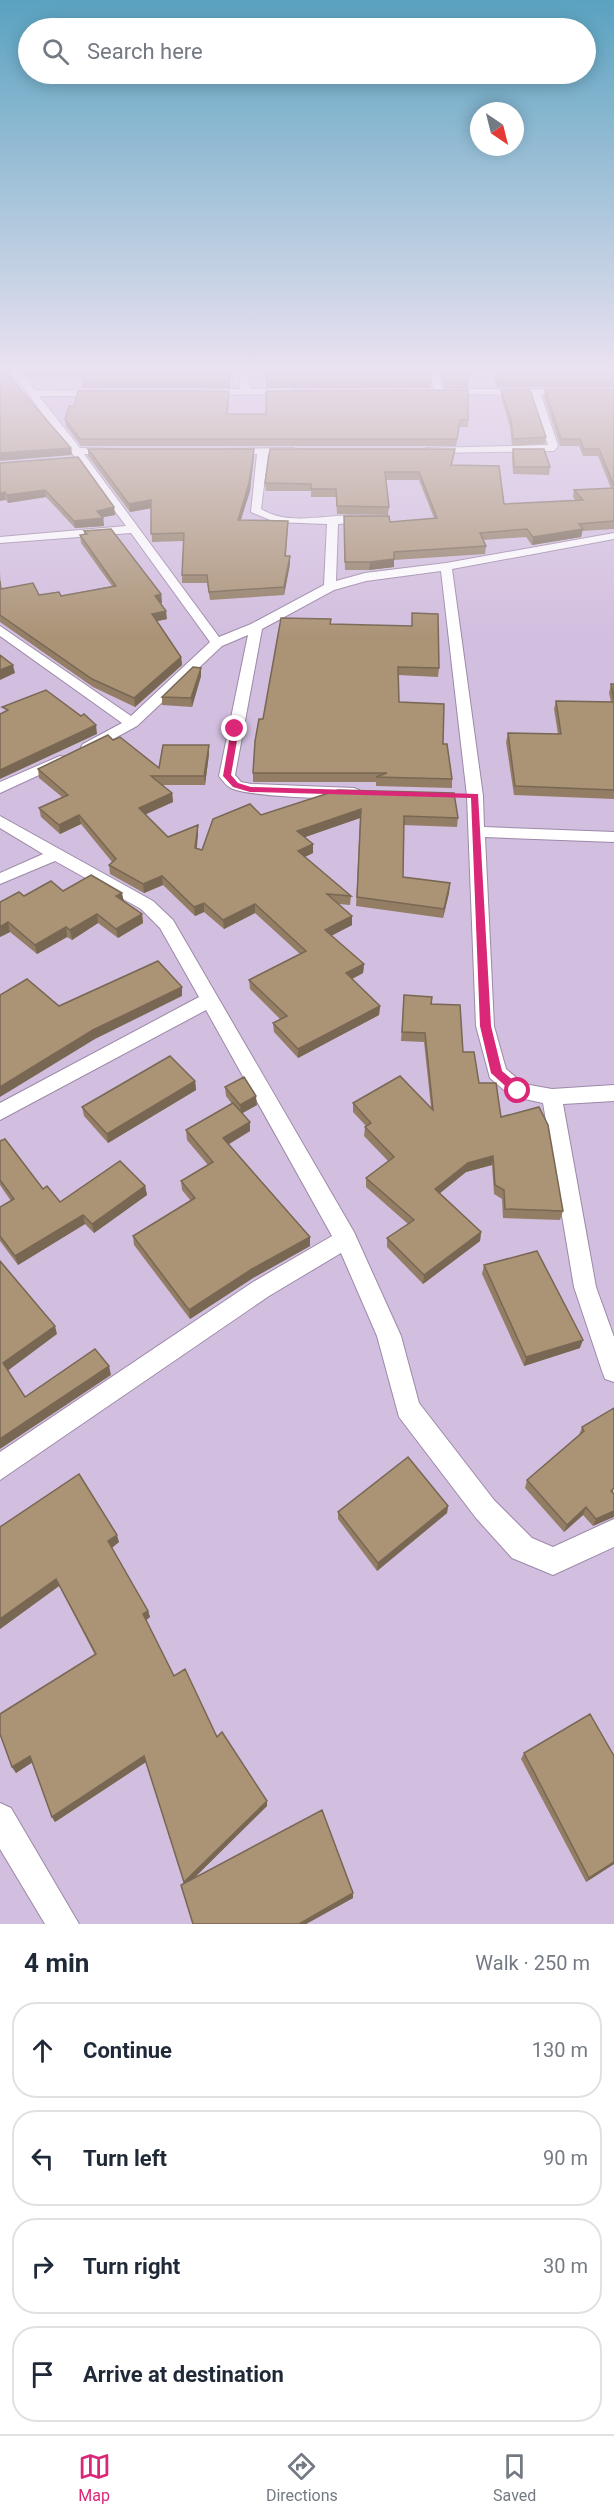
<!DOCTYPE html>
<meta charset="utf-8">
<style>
:root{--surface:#fff;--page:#f6f6f7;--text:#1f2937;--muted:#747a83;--line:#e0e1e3;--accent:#db2777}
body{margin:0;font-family:Roboto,sans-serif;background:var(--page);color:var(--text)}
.compass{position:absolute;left:470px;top:102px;width:54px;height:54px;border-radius:50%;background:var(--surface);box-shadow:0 3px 15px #0003;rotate:145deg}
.stop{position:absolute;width:18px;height:18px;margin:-14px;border:4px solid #db2777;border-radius:50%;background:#fff}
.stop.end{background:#db2777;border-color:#fff;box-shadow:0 2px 6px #0008}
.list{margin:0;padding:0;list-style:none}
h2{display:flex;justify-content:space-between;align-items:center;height:78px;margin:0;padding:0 24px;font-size:26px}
h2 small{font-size:20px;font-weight:400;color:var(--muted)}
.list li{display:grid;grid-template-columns:39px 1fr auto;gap:18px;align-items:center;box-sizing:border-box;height:96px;margin:0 12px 12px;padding:0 12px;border:2px solid var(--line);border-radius:24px}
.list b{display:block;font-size:22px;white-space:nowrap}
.list em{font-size:20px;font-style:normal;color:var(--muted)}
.icon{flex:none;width:33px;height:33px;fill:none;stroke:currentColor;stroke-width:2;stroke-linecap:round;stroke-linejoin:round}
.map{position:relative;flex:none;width:614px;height:1924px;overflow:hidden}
.search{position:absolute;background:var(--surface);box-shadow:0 3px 15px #0003;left:18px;right:18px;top:18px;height:66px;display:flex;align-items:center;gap:15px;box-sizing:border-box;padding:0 21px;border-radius:33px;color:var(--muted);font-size:22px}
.sheet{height:510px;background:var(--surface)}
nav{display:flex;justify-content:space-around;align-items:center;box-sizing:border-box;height:84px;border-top:2px solid var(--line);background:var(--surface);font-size:16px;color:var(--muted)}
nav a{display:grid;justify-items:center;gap:3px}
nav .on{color:var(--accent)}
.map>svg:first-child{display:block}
</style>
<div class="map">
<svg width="614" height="1924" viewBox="0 0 614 1924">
<rect width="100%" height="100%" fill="#d2bedf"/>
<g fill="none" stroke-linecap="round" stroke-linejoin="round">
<defs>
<path id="minor" d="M8,367h9l18,23 69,1 2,2 -5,3h-62l41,52 35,1v4l-4,1h-27l135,183 32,-13 73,-39 3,-61 -52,-2 -24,-10 6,-58h-25l-4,-1v-4l66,-1 5,3 -5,3h-26l-7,55c32,20 75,1 110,8l2,2 -6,3 -29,2 -2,57 29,-8 81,-10 168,-30v6l-162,30 31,227 1,31 130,5v10l-129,-5 9,189 12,43 18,15 28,5 62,-4v16l-51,3 33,183 18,50v45l-9,-3 -3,-8 -28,-84 -31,-184 -32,-7 -21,-18 -14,-52 -9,-230 -26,-225 -75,10 -32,9 -72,39 -27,146 6,7 10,2 103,4 5,2 3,3 -3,3c-19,5 -108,0 -126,-7 -6,-2 -10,-8 -14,-13l29,-141 -26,11 -85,80 -44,24h-10l-2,-3 2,-3 39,-21 -122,-87v-10l131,90 79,-74 -79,-109 -131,10v-6l126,-11z
M240,367h8l2,22 40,-1 5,3 -5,3 -84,1 -5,-3 5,-3h34z
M427,367h9l7,22h171v6h-73l17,51 -4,5 -124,2 -5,-3 1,-2 122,-3 -17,-50 -95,-1z
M60,756l5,1 2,3 -2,3 -65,30v-11z
M0,816l153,85 20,19 181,312 47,104 18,67 75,97 38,38 21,9 61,-28v28l-61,28 -41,-17 -36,-40 -77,-101 -22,-81 -36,-83 -72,43 -269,184v-28l253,-170 79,-46 -126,-226 -206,110v-17l199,-106 -39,-69 -19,-19 -86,-48 -55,23v-11l43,-19 -43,-26z
M0,1803l11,5 68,116h-34l-45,-75z"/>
</defs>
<use href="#minor" stroke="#9c89a8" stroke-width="2"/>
<use href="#minor" fill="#fff" fill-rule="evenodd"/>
</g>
<path fill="#937e65" d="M20,367h219l-1,2h-6l-2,19h-148v-7l1,-5 -55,1z
M250,367h178l3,14v7h-165v-19h-16z
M437,367h31v21h-23z
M491,367h123v20h-117z
M0,369l12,2 1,7h-3l61,70 1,7z
M501,390l45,47 -1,7 -33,2 -2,-19 -9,-30z
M545,390h69v139l-32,2 -1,6 -49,8 -6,-8 -43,3 3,6 -1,8 -91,6v7l-25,3h-24l-1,-54 46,6 44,-4 -15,-38h-33l3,27 -1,8 -51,-1 -1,-17h-25v-6h-45l-1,-8 189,-27 -2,9 52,39 72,-3 -3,-4 1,-7 37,-2 -13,-32h-15l-4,-10h-19l-16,-49z
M229,391l-1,23 240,6v7h-8l-4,19h-375l-15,-20 -1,-7z
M88,449l166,7 -4,35 -9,29 47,1 -2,35h4v8l-6,31 -74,5 -3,-17h-25v-8l2,-34 -32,1 -1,-34 -21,4 -42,-56z
M513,449l37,18 -1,8 -36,-1 -1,-18z
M0,463l114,44 1,8 -12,2 1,9 -29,2 -29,-31 -38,6 -2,-3z
M84,531l77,63 1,9h-2l7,16 -10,2 24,36 1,8 -47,42 -42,-20 -93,-65v-50l1,17 38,6 22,1 51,-10 -31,-43 -1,-8 4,-1z
M331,624l108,44 -1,9 -40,-2 1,27 44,42 9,35v9l-76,-2v-4h-123v-9l10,-54z
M201,676l-9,31 -30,-2v-8z
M611,684h3v115l-100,-4 -8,-53 2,-9 50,1 -4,-25 2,-8 55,1 -2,-9z
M113,740l46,28 50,-14 -4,31h-43l10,8 1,9 -28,12 23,23 30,-3 -1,14 5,2 59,-35 77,-25 120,28 -1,9 -54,-2v52l47,6 -1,10 -6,25 -87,-12 4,-88 -56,19 9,7v9l-8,4 46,39 -1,9 -11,-1 13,21 -21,11 33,28 -1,9 -11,6 28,27 -1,9 -81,43 -24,-26 -1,-9 7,-4 -30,-30 -1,-9 51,-26 -45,-41 -31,16 -20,-17 -9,4 -32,-31 -19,8 -34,-19 -1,-9 3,-3 -31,-38 -21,10 -19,-17 -2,-9 23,-11 -23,-19 -1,-9z
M63,891l61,10 18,13 1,9 -25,15 -20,-15 -26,17 -5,-3 -30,17 -27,-22 -10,5 24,-41z
M404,995l28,2v7l31,48 16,31 84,128 -3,9 -57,-2 -1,-19 -8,-5 -2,-29 -26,7 -26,21 41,39 -1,9 -57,43 -36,-37v-9l21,-14 -42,-37v-9l22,-17 -24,-25 1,-9 1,-1 -13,-14v-9l78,4 -7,-65 -23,-1z
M195,1081l1,9 -88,53 -24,-27 -2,-9z
M225,1087l32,18 -15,8 8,18 -21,13 81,93v9l-57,32 -63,41 -56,-74 -1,-9 58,-35 -9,-11 -1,-9 27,-16 -21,-25 -1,-10 46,-26 -6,-8z
M0,1141l43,48 17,13 85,-16 2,9 -53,38 -9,-9 -67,41 -18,-24v-34l11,-6 -11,-16z
M484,1265l96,83 -56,18 -42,-92z
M614,1408l-1,85 -20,33 -10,-11 -19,17 -39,-44 2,-8 52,-45 3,-8z
M448,1506l-1,7 -70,58 -39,-52v-7z
M0,1527l119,15 -7,6 36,63 2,6 -4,3 28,56 93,130 -74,73 160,14v5l-47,26h-113l-8,-41 -39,-121 -91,60 -3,-5 -20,-55 -16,11 -4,-6 83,-112 -36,-69 -59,43z
M524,1753l90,111 -28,18 -65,-123z"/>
<path fill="#786753" d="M71,448l1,7 -72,6v-8z
M254,449v7l-4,35 -12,37v-8z
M45,490l1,7 -38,6 -1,-8z
M5,492l1,8 -6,1v-8z
M151,500l1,8 -22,4 -1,-8z
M114,507l1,8 -17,3 -1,-7z
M103,518l1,8 -29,2 -1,-7z
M583,529l-2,8 -49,8 1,-8z
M290,556v8l-6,31v-8z
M394,559v8l-25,3 1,-8z
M161,594l1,9 -6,1 -1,-8z
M166,611l1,8 -14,3 -1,-8z
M181,657l1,8 -47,42 -1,-9z
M13,665l2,8 -15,7v-10z
M201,668v8l-9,31 -1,-9z
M96,725l1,9 -97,45v-9z
M209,745v9l-4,31 -1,-9z
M172,793l1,9 -33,15 -1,-9z
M361,809l-1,9 -63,22v-9z
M79,815l2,9 -21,10 -1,-9z
M198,825v9l-3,23v-9z
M313,844v9l-15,7v-9z
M162,876l1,9 -19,8 -1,-9z
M450,883l-1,10 -6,25 1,-9z
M122,893l2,9 -8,-6z
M204,903v9l-9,4 -1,-9z
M255,904v9l-31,16 -1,-9z
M97,914l1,9 -26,17 -2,-10z
M142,914l1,9 -25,15 -2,-9z
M352,916v9l-27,14v-9z
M8,922l2,10 -10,5v-10z
M66,927l1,10 -30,17 -2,-9z
M364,964l-1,9 -17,9v-9z
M182,987v9l-87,43 -95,58v-10l93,-57z
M380,1006l-1,9 -81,43v-9z
M195,1081l1,9 -88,53 -1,-9z
M256,1096l1,9 -16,9 -1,-9z
M250,1122v9l-26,16 -1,-9z
M493,1156l-1,9 -26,7 -32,26 1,-9 33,-26z
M145,1186l2,9 -53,38 -2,-9z
M83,1215l2,9 -67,41 -3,-9z
M481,1232l-1,9 -57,43 1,-9z
M310,1237v9l-57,32 -63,41 -1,-9 63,-41z
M55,1326l2,8 -51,38 -3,-9z
M583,1340l-3,8 -56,18 2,-9z
M109,1366l2,9 -111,74v-10z
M448,1506l-1,7 -70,58 1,-8z
M586,1507l-3,8 -19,17 3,-7z
M614,1511v6l-21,9 3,-7z
M117,1535l2,7 -9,7 -2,-8z
M56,1579l3,7 -59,43v-10z
M148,1611l2,6 -5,4 -2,-7z
M30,1756l3,6 -17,11 -4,-6z
M144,1756l2,6 -91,60 -3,-5z
M267,1801v5l-81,80 -2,-4z
M614,1862v2l-28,18 3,-4z
M353,1893v5l-47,26h-7z"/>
<path fill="#ab9376" stroke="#786753" stroke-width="1.5" d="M1,367h9l2,4h-8l67,77 -71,5v-84z
M24,367h207l-1,14h-148l3,-11 -58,1z
M266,367h162l3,14h-165z
M440,367h28v14h-23z
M494,367h120v14h-116z
M468,390v30h-8l-3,19h-377l-15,-20 4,-13h5l4,-15h151l-2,23h39v-23z
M501,390h29l16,47 -33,2 -2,-19z
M545,390h69v96l-15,-37h-15l-4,-10h-19z
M88,449h166l-5,34 -11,37 50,1 -3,35h5l-6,31 -75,5 -2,-17h-25l2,-42 -33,1v-34l-22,4z
M270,449h185l-4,16 48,1 5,38 79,-4 -9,-10 40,-2v33l-35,3 4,5 -50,8 -6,-8 -47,4 6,13 -92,6v7l-24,3h-25l-1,-46h45l1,6 47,-4 -18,-46h-34l4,35 -52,-1 -1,-17h-25v-5l-46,-1z
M513,449h31l6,18h-36z
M78,457l36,50 -17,4 6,7 -29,3 -29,-31 -38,5 -2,-3 -5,1v-30z
M111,529l50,65 -6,2 11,15 -14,3 29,43 -47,41 -42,-19 -92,-64v-34l1,8 32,-6 6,12 20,-3 2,4 55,-10 -36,-51 7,-1 -3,-3z
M412,613l26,1 1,54 -41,-1 1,35 45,2 -1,40h4l5,35 -76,-2 11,-4h-134l2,-32 4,-22h4l18,-101 50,1 -1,5 82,2z
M0,655l13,10 -13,5z
M193,667l8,1 -10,30 -29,-1z
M611,684h3v16z
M46,690l35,26 3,-2 12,11 -96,45v-56l8,-4 -6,-3z
M556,701l58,1v88l-99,-4 -7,-53 53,1z
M108,735l5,5 7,-3 39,31 4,-23h46l-5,31h-53l21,17 -33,15 29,29 30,-12 -3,23 7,2 11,-31 37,-15 11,11 77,-25 116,3 4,25 -54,-2 -1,61 47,6 -6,26 -87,-12 4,-88 -64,22 16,13 -15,7 53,45 -24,-2 25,22 -27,14 39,34 -18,9 34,33 -82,43 -25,-26 14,-7 -38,-36 57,-29 -51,-47 -32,16 -19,-17 -10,4 -32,-31 -19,8 -34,-19 7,-6 -37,-44 -20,10 -20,-17 29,-13 -30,-26z
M91,875l31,18 -6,3 26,18 -26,15 -19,-15 -27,16 -4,-3 -31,18 -27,-23 -8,5v-25l19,-10 5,4 27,-15 12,10z
M158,961l24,26 -89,43 -93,57v-92l27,-16 32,27z
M404,995l28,2 -1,7 29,1 3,47h11l5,31h17l5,34 38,-10 9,18 15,86 -58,-2 -1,-19 -9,-5 -2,-29 -25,7 -33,26 46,43 -57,43 -37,-37 27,-18 -48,-42 28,-21 -29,-30 6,-4 -18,-20 47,-27 33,34 -8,-77 -23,-1z
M170,1056l25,25 -88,53 -25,-27z
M244,1077l12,19 -16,9 -15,-18z
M233,1103l17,19 -27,16 87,99 -58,32 -63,41 -56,-74 62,-38 -14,-17 32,-19 -27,-32z
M5,1139l38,50 4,-3 13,16 60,-41 25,25 -53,38 -9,-9 -68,41 -15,-20v-29l14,-8 -14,-19v-39z
M537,1251l46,89 -57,17 -42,-92z
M0,1261l55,65 -52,37 22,34 70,-48 14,17 -109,73z
M614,1408v80l-3,3 3,3v17l-18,8 -10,-12 -19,18 -40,-45 57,-49 -2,-4z
M408,1457l40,49 -70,57 -40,-51z
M79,1474l38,61 -9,6 40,70 -5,3 31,62 11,-7 32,68 5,-5 45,69 -83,81 -40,-126 -92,61 -22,-61 -18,11 -12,-33v-20l96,-60 -40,-75 -56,40v-92z
M590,1714l24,42v106l-25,16 -65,-125z
M322,1810l31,83 -54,31h-106l-12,-39z"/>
<linearGradient id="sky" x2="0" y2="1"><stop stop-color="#59a2c0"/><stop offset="0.58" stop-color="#ebe2f1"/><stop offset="1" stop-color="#ebe2f1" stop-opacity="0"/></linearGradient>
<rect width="614" height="637" fill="url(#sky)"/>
<path fill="#db2777" d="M235,727l4,2 -8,46 7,8 13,4 227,7 13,232 11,45 20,17v6h-8l-23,-21 -11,-47 -9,-228 -221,-6 -17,-5 -10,-11 8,-47z"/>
</svg>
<svg class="compass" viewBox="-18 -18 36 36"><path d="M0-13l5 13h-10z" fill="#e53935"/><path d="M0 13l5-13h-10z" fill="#747a83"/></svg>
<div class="stop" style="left:518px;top:1091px"></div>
<div class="stop end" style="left:235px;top:729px"></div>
<div class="search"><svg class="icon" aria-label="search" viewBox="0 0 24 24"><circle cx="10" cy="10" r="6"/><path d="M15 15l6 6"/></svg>Search here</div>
</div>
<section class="sheet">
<h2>4 min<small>Walk · 250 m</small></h2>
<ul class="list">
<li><svg class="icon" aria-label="ahead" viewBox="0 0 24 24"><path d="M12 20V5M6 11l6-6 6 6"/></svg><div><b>Continue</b></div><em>130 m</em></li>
<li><svg class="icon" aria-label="left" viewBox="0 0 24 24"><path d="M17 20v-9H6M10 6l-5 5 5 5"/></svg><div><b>Turn left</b></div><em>90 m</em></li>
<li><svg class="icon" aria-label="right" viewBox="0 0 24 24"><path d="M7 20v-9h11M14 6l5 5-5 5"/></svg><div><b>Turn right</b></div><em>30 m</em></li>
<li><svg class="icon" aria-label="arrive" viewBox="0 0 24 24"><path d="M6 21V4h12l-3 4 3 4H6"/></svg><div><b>Arrive at destination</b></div></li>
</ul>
</section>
<nav>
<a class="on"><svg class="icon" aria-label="map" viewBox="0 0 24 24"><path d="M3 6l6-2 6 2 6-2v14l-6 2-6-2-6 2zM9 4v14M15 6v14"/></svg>Map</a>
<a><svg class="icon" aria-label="directions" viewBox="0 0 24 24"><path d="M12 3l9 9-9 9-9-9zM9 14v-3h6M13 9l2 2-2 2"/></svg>Directions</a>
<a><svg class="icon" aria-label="saved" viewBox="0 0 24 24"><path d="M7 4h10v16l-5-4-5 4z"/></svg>Saved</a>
</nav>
